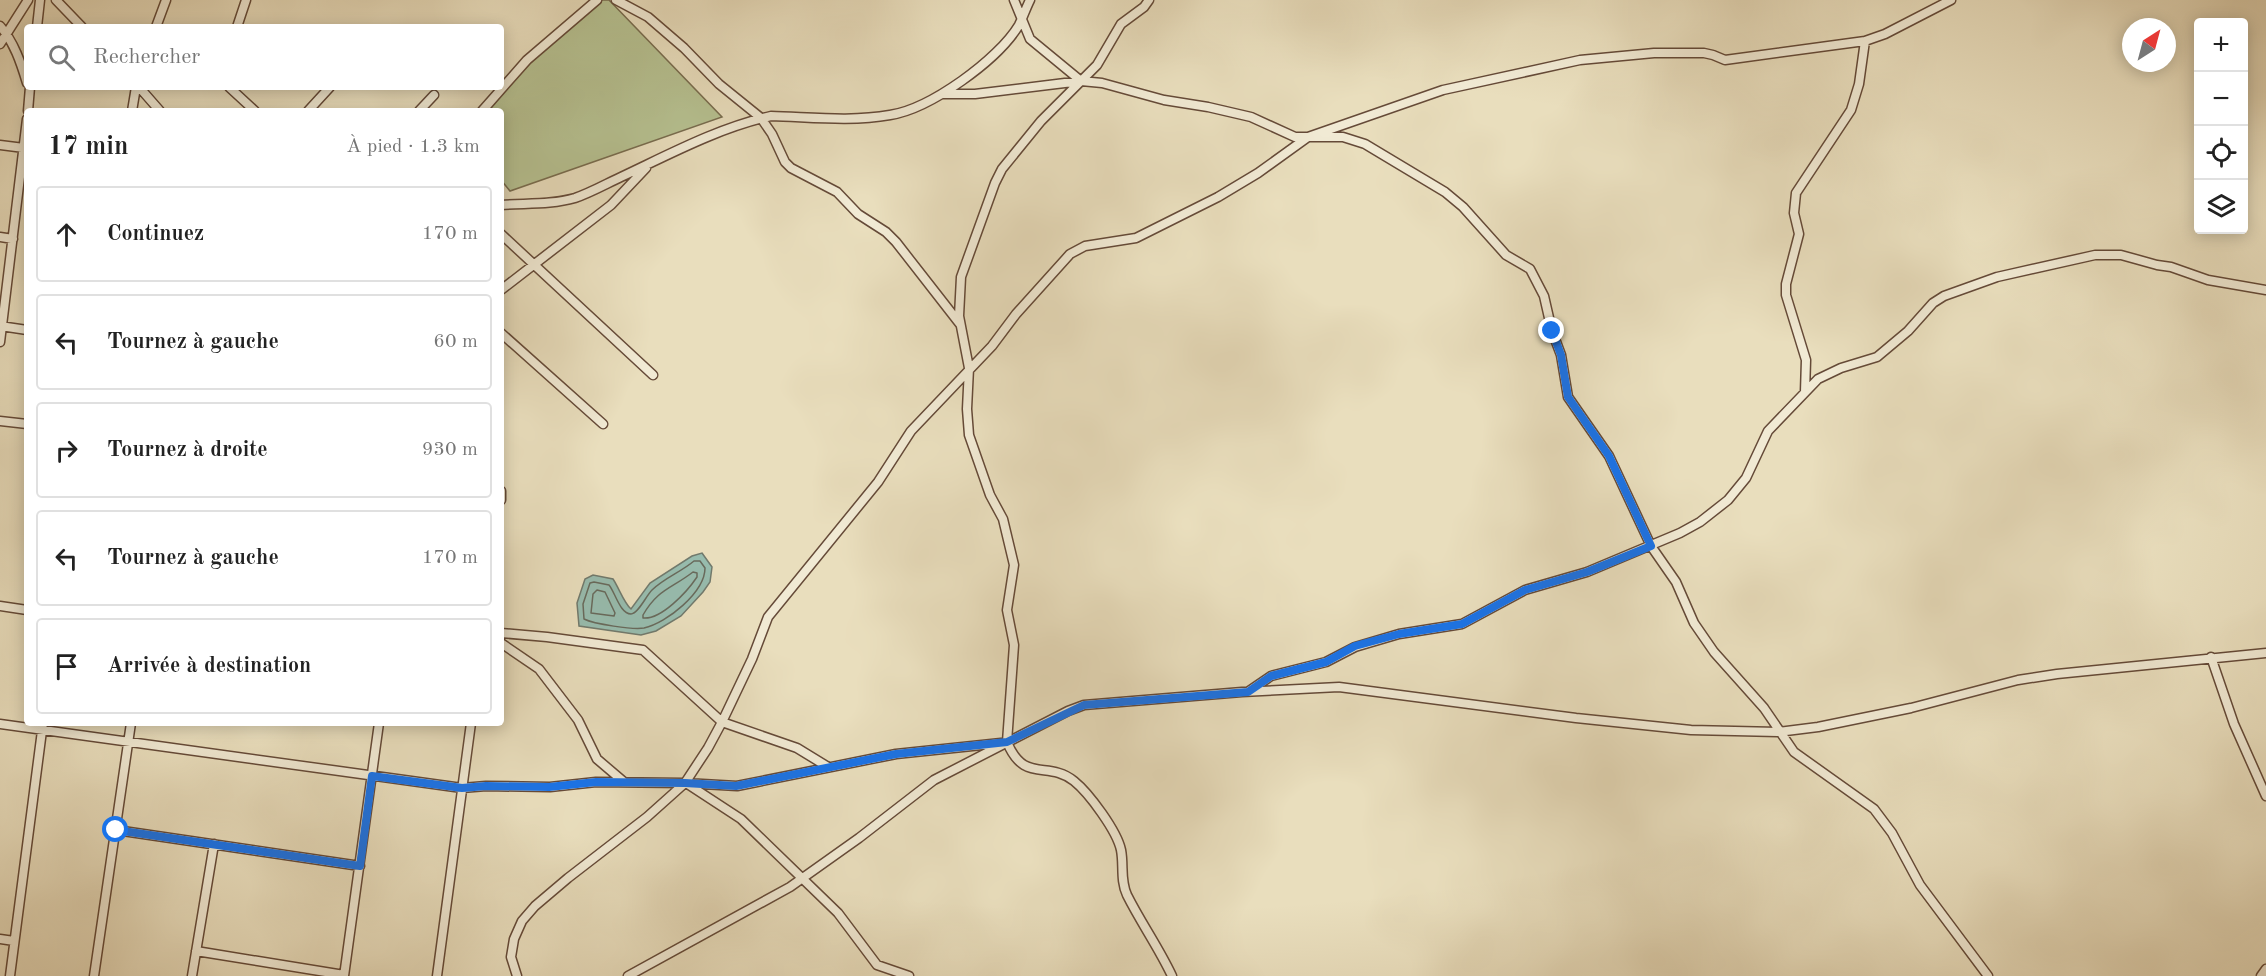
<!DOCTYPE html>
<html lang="fr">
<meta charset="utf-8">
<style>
:root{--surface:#fff;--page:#f2f2f2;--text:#222;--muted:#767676;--line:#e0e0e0}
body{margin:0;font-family:"Old Standard TT",serif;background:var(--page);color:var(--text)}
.controls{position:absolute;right:18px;top:18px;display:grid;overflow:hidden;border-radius:6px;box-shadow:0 3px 15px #0003}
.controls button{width:54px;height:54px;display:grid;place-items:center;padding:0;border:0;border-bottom:2px solid var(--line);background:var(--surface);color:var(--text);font:30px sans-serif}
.compass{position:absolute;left:2122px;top:18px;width:54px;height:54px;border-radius:50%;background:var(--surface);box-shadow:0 3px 15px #0003;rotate:36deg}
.stop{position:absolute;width:18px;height:18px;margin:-14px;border:4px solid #1a73e8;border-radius:50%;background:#fff}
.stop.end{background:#1a73e8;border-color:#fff;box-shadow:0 2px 6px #0008}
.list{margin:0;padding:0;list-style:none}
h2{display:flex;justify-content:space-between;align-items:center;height:78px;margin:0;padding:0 24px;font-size:26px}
h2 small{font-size:20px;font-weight:400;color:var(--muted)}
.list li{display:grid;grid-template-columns:39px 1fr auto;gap:18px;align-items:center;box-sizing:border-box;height:96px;margin:0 12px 12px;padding:0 12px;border:2px solid var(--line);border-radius:6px}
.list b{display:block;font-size:22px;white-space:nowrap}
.list em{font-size:20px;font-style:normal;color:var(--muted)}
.icon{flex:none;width:33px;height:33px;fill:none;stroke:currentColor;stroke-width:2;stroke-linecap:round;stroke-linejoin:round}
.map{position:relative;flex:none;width:2266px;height:976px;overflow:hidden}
.search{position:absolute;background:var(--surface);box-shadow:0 3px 15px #0003;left:24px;top:24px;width:480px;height:66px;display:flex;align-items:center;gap:15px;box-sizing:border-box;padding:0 21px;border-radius:6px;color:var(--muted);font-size:22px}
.panel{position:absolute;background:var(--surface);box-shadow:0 3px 15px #0003;left:24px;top:108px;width:480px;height:618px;border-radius:6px}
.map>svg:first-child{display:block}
</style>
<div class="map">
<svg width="2266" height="976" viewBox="0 0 2266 976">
<rect width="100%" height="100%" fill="#e9debd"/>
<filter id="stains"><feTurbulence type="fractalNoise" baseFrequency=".00333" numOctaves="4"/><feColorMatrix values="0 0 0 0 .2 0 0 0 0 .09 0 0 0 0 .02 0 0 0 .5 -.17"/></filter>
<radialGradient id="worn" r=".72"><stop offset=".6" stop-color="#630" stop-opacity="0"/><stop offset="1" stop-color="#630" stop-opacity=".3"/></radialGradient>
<path fill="#b6c191" stroke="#786c4e" stroke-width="1.5" d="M597,0h12l113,117 -212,74 -9,-11v-69h-19l32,-37z"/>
<path fill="#97bcae" stroke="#717a6d" stroke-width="1.5" d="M702,553l10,14 -2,15 -7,10 -22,24 -25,15 -15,4 -62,-9 -2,-23 8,-24 8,-4 20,4c6,9 11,24 18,30l19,-26 42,-27z"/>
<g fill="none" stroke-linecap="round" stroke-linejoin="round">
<path stroke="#686a5c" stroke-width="1.5" d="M694,561h6l5,7c0,24 -38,55 -61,60 -11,2 -50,-4 -60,-9l-1,-15 7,-21 4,-1 15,3c6,7 11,29 22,29 7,0 15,-18 21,-24 12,-12 29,-18 42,-29z
M693,572l4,1v4c-10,15 -36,43 -54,41v-3c15,-26 28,-26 50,-43z
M597,590l8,2 10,21 -1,3 -23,-3 2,-19z"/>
<defs>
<path id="minor" d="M56,0l26,27
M616,0l32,17 36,31 35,36 42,34 11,16 13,28 6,6 46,24 21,22 28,18 10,10 64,82
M1014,0l16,39 51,42
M1149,0l-5,7 -23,17 -24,41 -56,56 -39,48 -7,14 -34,94 -2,39 10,52 -2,41 2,26 21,60 13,24 11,46 -7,45 7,35 -7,97c17,42 41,18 67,39 15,12 43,50 47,69 3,15 -1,30 6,45 14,28 32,53 45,81
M0,26c14,16 21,37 27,57
M37,27l3,-27
M156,27l10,-27
M237,27l9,-27
M0,44l28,-44
M139,87l21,24
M229,87l26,24
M942,94h33l106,-13 21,2 62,17 44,7 43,10 44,20h13l135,-47 137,-30 74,-7h50l9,2 12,5 140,-19 20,-7 66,-34
M28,111l2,-24
M132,111l4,-24
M308,111l22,-24
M419,111l15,-16
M482,111l45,-51 70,-60
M0,145l24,3
M501,205c24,-2 50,0 74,-7 15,-5 31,-14 46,-21 49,-23 97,-49 150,-61 39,1 80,6 119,-1 40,-6 108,-55 129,-90 4,-8 7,-17 11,-25
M501,234l152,141
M0,237l13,2
M501,290l110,-85 35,-37
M0,326l27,4
M501,333l102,91
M0,342l27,-223
M1805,392l1,-32 -20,-65v-11l13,-50 -5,-21 2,-20 55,-83 8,-26 6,-43
M0,421l27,3
M501,491v9
M0,606l27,4
M501,633l46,4 96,13 79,72 75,26 31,19
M501,643l38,26 39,51 19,39 27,23
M2211,657l23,67 32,72
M1249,691l22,-15 55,-14 29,-15 44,-13 63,-10 63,-34 62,-18 93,-39 20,-11 28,-22 18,-22 22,-47 50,-52 23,-11 36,-11 31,-26 25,-28 11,-7 53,-19 98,-22h26l36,10 14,2 37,13 58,10
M0,724l462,64 24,-2 64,1 46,-5 89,1 52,3 159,-32 105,-11
M686,783l55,36 97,94 39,52 32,11
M116,830l244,36
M0,939l14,2
M196,951l148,24
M10,976l33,-253
M94,976l37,-253
M192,976l22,-132
M344,976l35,-253
M437,976l34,-253
M517,976l-6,-19 3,-18 8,-18 13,-15 33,-28 79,-61 38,-34 23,-35 14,-26 30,-63 16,-42 110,-135 33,-51 81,-85 24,-32 54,-60 15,-8 51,-8 82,-41 40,-24 50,-36h35l22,7 80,48 18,15 43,48 24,14 14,27 8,35 9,24 7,42 41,59 42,90 25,36 18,41 20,29 50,56 30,44 80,57 18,24 28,52 68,91
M628,976l162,-89 69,-49 75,-58 134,-69 16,-6 158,-13 97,-5 237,31 115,12 87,2 40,-5 93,-19 107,-28 39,-6 209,-21
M2261,976l5,-7"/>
</defs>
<use href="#minor" stroke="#654a38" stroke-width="11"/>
<use href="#minor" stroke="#f1ead4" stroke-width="8"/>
</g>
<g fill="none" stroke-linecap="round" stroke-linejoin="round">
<path stroke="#1a73e8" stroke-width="8" d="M116,830l244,36 12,-90 90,12 24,-2 63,1 47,-5 89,1 51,3 160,-32 111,-12 77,-37 164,-13 23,-16 55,-14 29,-16 44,-12 63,-10 63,-34 62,-18 64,-26 -42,-90 -41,-59 -7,-42 -9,-24"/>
</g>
<rect width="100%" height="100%" filter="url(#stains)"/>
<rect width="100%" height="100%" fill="url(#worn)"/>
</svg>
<div class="controls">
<button>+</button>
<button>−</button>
<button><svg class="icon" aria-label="locate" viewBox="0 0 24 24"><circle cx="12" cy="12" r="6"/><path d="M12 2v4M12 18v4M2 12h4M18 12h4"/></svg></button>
<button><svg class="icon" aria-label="layers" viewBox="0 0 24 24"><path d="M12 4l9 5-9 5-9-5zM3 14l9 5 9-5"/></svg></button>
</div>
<svg class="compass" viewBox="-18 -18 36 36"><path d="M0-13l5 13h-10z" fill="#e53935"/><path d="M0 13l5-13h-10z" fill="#767676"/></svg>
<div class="stop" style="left:116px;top:830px"></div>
<div class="stop end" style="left:1552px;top:331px"></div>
<div class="search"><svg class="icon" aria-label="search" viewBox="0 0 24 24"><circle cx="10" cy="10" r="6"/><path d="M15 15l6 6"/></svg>Rechercher</div>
<section class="panel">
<h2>17 min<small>À pied · 1.3 km</small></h2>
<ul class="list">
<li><svg class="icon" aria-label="ahead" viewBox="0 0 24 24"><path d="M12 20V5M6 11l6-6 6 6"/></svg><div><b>Continuez</b></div><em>170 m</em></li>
<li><svg class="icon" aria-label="left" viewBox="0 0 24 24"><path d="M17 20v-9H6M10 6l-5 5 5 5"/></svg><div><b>Tournez à gauche</b></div><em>60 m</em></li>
<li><svg class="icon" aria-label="right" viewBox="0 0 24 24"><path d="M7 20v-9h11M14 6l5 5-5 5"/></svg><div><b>Tournez à droite</b></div><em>930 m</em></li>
<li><svg class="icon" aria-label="left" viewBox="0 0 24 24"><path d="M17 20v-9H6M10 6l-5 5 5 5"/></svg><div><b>Tournez à gauche</b></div><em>170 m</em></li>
<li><svg class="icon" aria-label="arrive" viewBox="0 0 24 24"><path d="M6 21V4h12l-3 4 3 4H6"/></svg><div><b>Arrivée à destination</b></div></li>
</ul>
</section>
</div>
